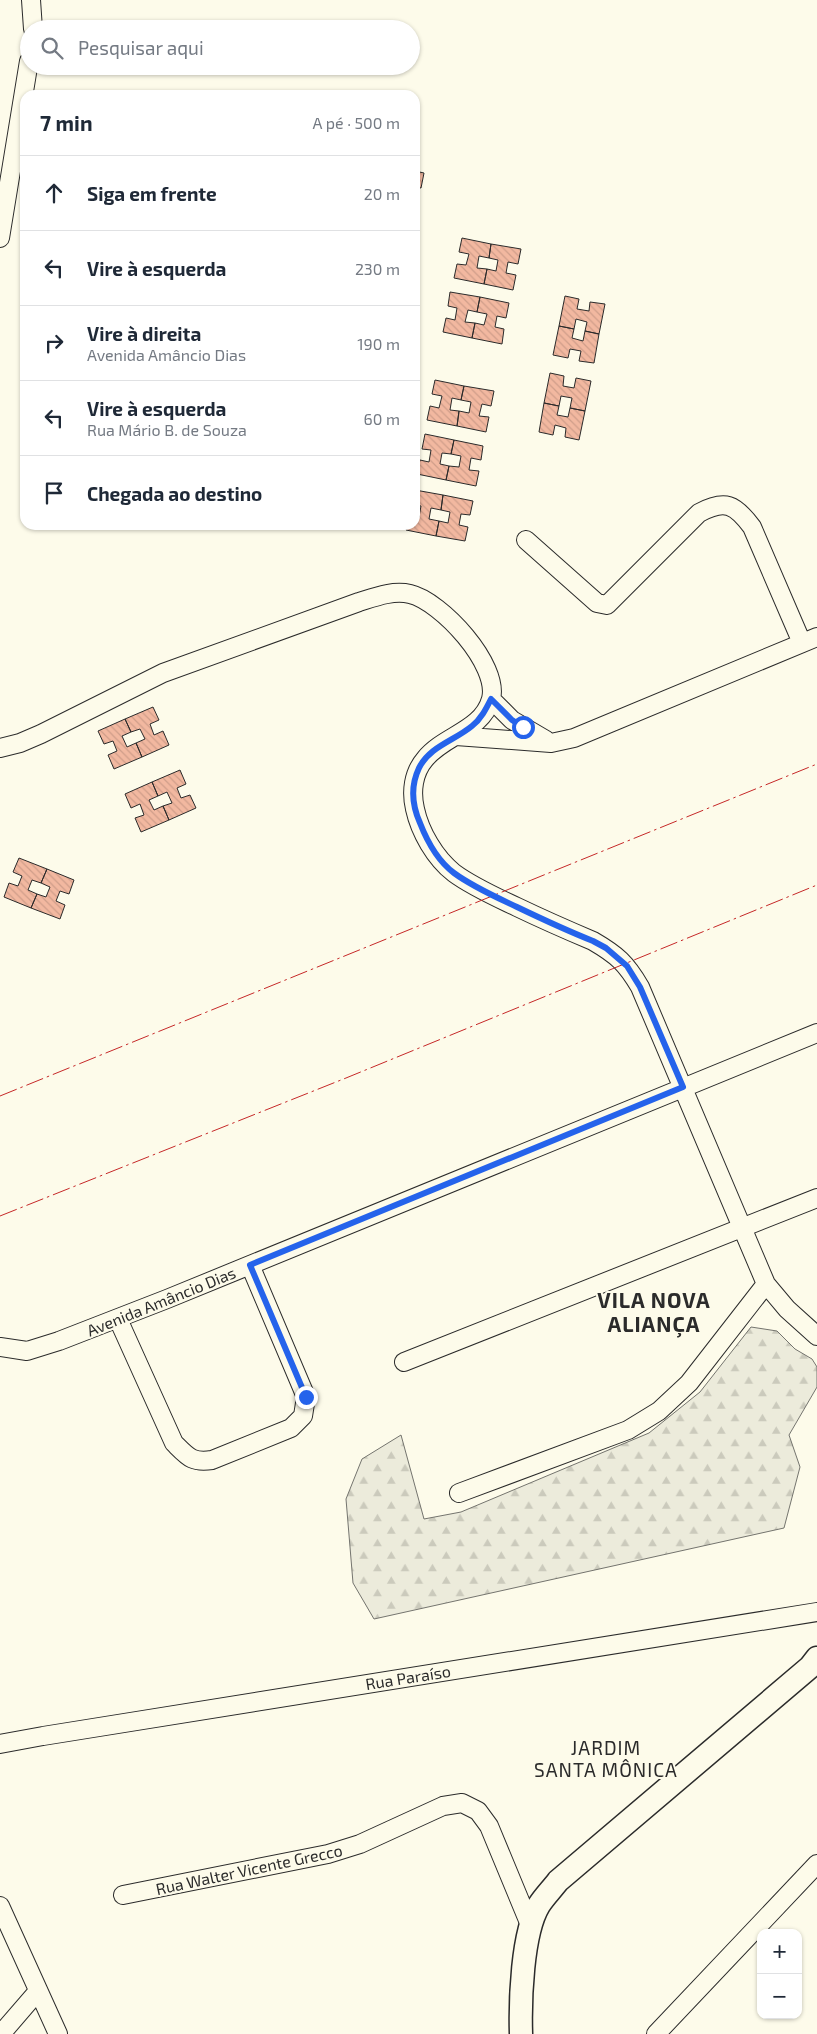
<!DOCTYPE html>
<html lang="pt">
<meta charset="utf-8">
<style>
:root{--surface:#fff;--page:#f2f2f3;--text:#1f2937;--muted:#747a83;--line:#e0e1e3}
body{margin:0;font-family:"Exo 2",sans-serif;background:var(--page);color:var(--text)}
.controls{position:absolute;right:15px;bottom:15px;display:grid;overflow:hidden;border-radius:10px;box-shadow:0 1px 4px #0004}
.controls button{width:45px;height:45px;display:grid;place-items:center;padding:0;border:0;border-bottom:1px solid var(--line);background:var(--surface);color:var(--text);font:25px sans-serif}
.stop{position:absolute;width:15px;height:15px;margin:-11px;border:4px solid #2563eb;border-radius:50%;background:#fff}
.stop.end{background:#2563eb;border-color:#fff;box-shadow:0 1px 5px #0008}
.list{margin:0;padding:0;list-style:none}
h2{display:flex;justify-content:space-between;align-items:center;height:65px;margin:0;padding:0 20px;font-size:21px}
h2 small{font-size:16px;font-weight:400;color:var(--muted)}
.list li{display:grid;grid-template-columns:32px 1fr auto;gap:15px;align-items:center;box-sizing:border-box;height:75px;padding:0 20px;border-top:1px solid var(--line)}
.list b{display:block;font-size:19px;white-space:nowrap}
.list p{margin:0;font-size:16px;white-space:nowrap;color:var(--muted)}
.list em{font-size:16px;font-style:normal;color:var(--muted)}
.icon{flex:none;width:28px;height:28px;fill:none;stroke:currentColor;stroke-width:2;stroke-linecap:round;stroke-linejoin:round}
.map{position:relative;flex:none;width:817px;height:2034px;overflow:hidden}
.search{position:absolute;background:var(--surface);box-shadow:0 1px 4px #0004;left:20px;top:20px;width:400px;height:55px;display:flex;align-items:center;gap:12px;box-sizing:border-box;padding:0 18px;border-radius:28px;color:var(--muted);font-size:19px}
.panel{position:absolute;background:var(--surface);box-shadow:0 1px 4px #0004;left:20px;top:90px;width:400px;height:440px;border-radius:15px}
.map>svg:first-child{display:block}
</style>
<div class="map">
<svg width="817" height="2034" viewBox="0 0 817 2034">
<defs>
<pattern id="forest-firs" width="22" height="20" patternUnits="userSpaceOnUse" patternTransform="scale(1.25)"><rect width="22" height="20" fill="#ecebdb"/><path d="M5 1l3.5 6h-7zM16 11l3.5 6h-7z" fill="#cbcabc"/></pattern>
<pattern id="building-back-hatch" width="6" height="6" patternUnits="userSpaceOnUse" patternTransform="scale(1.25)"><rect width="6" height="6" fill="#f2b8a0"/><path d="M-1 5l2 2M0 0l6 6M5-1l2 2" fill="none" stroke="#d09e8a"/></pattern>
</defs>
<rect width="100%" height="100%" fill="#fdfbea"/>
<path fill="url(#forest-firs)" stroke="#74746e" d="M751,1327l26,4 18,18 17,10 5,8v20l-28,48 11,32 -16,61 -410,91 -21,-36 -7,-84 16,-40 39,-24 23,84 37,-7 188,-79 51,-41z"/>
<path fill="url(#building-back-hatch)" stroke="#2b2b2b" d="M415,171l9,2 -3,15 -6,-1z
M462,238l29,6 -2,14 -10,-2 -2,12 10,1 -3,15 -30,-6 3,-14 9,1 3,-11 -10,-2z
M491,244l30,5 -3,15 -10,-2 -2,11 10,2 -3,15 -29,-6 3,-15 9,2 2,-11 -9,-2z
M450,292l30,5 -3,15 -9,-2 -3,12 10,1 -3,15 -29,-6 3,-14 9,2 2,-12 -9,-2z
M565,296l14,3 -2,10 12,2 1,-9 15,2 -6,30 -14,-3 2,-9 -11,-3 -2,10 -15,-3z
M480,297l29,6 -3,15 -9,-2 -2,11 9,2 -2,15 -30,-6 3,-15 9,2 3,-11 -10,-2z
M559,326l15,3 -2,9 11,3 2,-10 14,3 -5,29 -15,-2 2,-10 -11,-2 -2,9 -15,-3z
M550,373l14,3 -1,10 11,2 2,-10 15,3 -6,30 -15,-3 2,-10 -11,-2 -2,10 -15,-3z
M435,380l29,6 -3,14 -9,-2 -2,12 9,1 -2,15 -30,-6 3,-14 9,2 3,-12 -10,-2z
M464,386l30,5 -3,15 -9,-2 -3,12 10,1 -3,15 -29,-6 2,-15 10,2 2,-11 -10,-2z
M544,403l15,3 -2,9 11,2 2,-9 15,3 -6,29 -14,-3 1,-9 -11,-3 -2,10 -14,-3z
M425,434l29,6 -3,14 -9,-1 -2,11 9,2 -3,14 -29,-6 3,-14 9,2 2,-12 -9,-1z
M454,440l29,6 -2,14 -10,-2 -2,12 10,1 -3,15 -30,-6 3,-14 10,1 2,-11 -10,-2z
M415,490l28,5 -2,15 -10,-2 -2,11 10,2 -3,15 -30,-6 1,-5h8v-9l4,1 2,-11 -6,-1z
M443,495l30,6 -3,14 -9,-1 -2,11 9,2 -3,14 -29,-5 3,-15 9,2 2,-11 -9,-2z
M153,707l6,13 -9,4 4,11 9,-4 6,14 -27,12 -6,-14 9,-4 -5,-10 -9,3 -6,-13z
M125,719l6,13 -9,4 5,11 9,-4 6,14 -28,12 -6,-14 9,-4 -4,-10 -9,3 -6,-13z
M180,770l6,14 -9,4 4,10 9,-3 6,13 -27,12 -6,-14 9,-3 -5,-11 -9,4 -6,-14z
M152,782l6,14 -9,4 5,10 9,-4 6,14 -28,12 -6,-14 9,-3 -4,-11 -9,4 -6,-14z
M19,858l28,11 -6,14 -9,-3 -4,10 9,4 -6,14 -27,-11 5,-14 9,3 4,-10 -9,-4z
M47,869l27,11 -5,14 -9,-3 -4,10 9,4 -5,14 -29,-11 6,-14 9,3 4,-10 -9,-4z"/>
<g fill="none" stroke-linecap="round" stroke-linejoin="round">
<defs>
<path id="minor" d="M31,0l2,29
M0,238l29,-177
M526,540l71,63 10,2 92,-92c26,-14 36,-9 53,14l50,116
M491,699l21,21 34,20
M456,736l95,7 23,-5 243,-101
M0,748l20,-5 21,-9 122,-61 196,-71c16,-5 34,-12 51,-8 31,7 90,71 81,105 -9,32 -47,36 -66,60 -12,14 -14,33 -10,50 5,23 20,49 39,64 19,14 42,24 63,34 25,12 50,23 76,34 24,14 33,22 47,46l126,297 21,25 30,27
M118,1319l56,124c14,14 18,20 38,17l79,-32 12,-12 3,-19 -56,-132
M0,1347l27,4 32,-10 108,-42 650,-266
M404,1362l413,-164
M459,1493l169,-63 31,-19 30,-28 77,-99
M0,1744l43,-8 774,-124
M123,1895l205,-41 32,-10 83,-38 19,-3 16,8 11,15 41,99
M0,1906l58,128
M1,2034l37,-43
M656,2034l161,-170"/>
<path id="major" d="M521,2034c-1,-33 1,-101 18,-129 5,-8 13,-16 19,-24l252,-214 7,-9"/>
</defs>
<use href="#minor" stroke="#2b2b2b" stroke-width="20"/>
<use href="#major" stroke="#2b2b2b" stroke-width="25"/>
<use href="#minor" stroke="#fdfbea" stroke-width="18"/>
<use href="#major" stroke="#fdfbea" stroke-width="22"/>
<path stroke="#c62828" stroke-width="1" stroke-dasharray="18 4 2.5 4" stroke-linecap="butt" d="M0,1096l817,-332
M0,1216l346,-138 471,-193"/>
</g>
<g fill="none" stroke-linecap="round" stroke-linejoin="round">
<path stroke="#2563eb" stroke-width="6" d="M306,1397l-56,-132 433,-178 -43,-100 -13,-21 -21,-18 -13,-7c-25,-10 -51,-22 -76,-34 -21,-10 -44,-20 -63,-34 -16,-12 -27,-32 -34,-50 -8,-18 -10,-36 -1,-55 11,-22 35,-27 53,-42 9,-7 14,-17 19,-27l21,21 11,7"/>
</g>
<g text-anchor="middle" dominant-baseline="central" stroke-width="4" stroke-linejoin="round" paint-order="stroke">
<g font-size="16" fill="#2b2b2b" stroke="#fdfbea">
<text transform="translate(161 1301) rotate(-22)">Avenida Amâncio Dias</text>
<text transform="translate(408 1677) rotate(-9)">Rua Paraíso</text>
<text transform="translate(249 1869) rotate(-12)">Rua Walter Vicente Grecco</text>
</g>
<g font-size="19" letter-spacing="1" fill="#2b2b2b" stroke="#fdfbea">
<text x="606" y="1747">JARDIM<tspan x="606" dy="22">SANTA MÔNICA</tspan></text>
</g>
<g font-size="21" font-weight="bold" letter-spacing="1" fill="#2b2b2b" stroke="#fdfbea">
<text x="654" y="1299">VILA NOVA<tspan x="654" dy="24">ALIANÇA</tspan></text>
</g>
</g>
</svg>
<div class="controls">
<button>+</button>
<button>−</button>
</div>
<div class="stop" style="left:523px;top:727px"></div>
<div class="stop end" style="left:306px;top:1397px"></div>
<div class="search"><svg class="icon" aria-label="search" viewBox="0 0 24 24"><circle cx="10" cy="10" r="6"/><path d="M15 15l6 6"/></svg>Pesquisar aqui</div>
<section class="panel">
<h2>7 min<small>A pé · 500 m</small></h2>
<ul class="list">
<li><svg class="icon" aria-label="ahead" viewBox="0 0 24 24"><path d="M12 20V5M6 11l6-6 6 6"/></svg><div><b>Siga em frente</b></div><em>20 m</em></li>
<li><svg class="icon" aria-label="left" viewBox="0 0 24 24"><path d="M17 20v-9H6M10 6l-5 5 5 5"/></svg><div><b>Vire à esquerda</b></div><em>230 m</em></li>
<li><svg class="icon" aria-label="right" viewBox="0 0 24 24"><path d="M7 20v-9h11M14 6l5 5-5 5"/></svg><div><b>Vire à direita</b><p>Avenida Amâncio Dias</p></div><em>190 m</em></li>
<li><svg class="icon" aria-label="left" viewBox="0 0 24 24"><path d="M17 20v-9H6M10 6l-5 5 5 5"/></svg><div><b>Vire à esquerda</b><p>Rua Mário B. de Souza</p></div><em>60 m</em></li>
<li><svg class="icon" aria-label="arrive" viewBox="0 0 24 24"><path d="M6 21V4h12l-3 4 3 4H6"/></svg><div><b>Chegada ao destino</b></div></li>
</ul>
</section>
</div>
